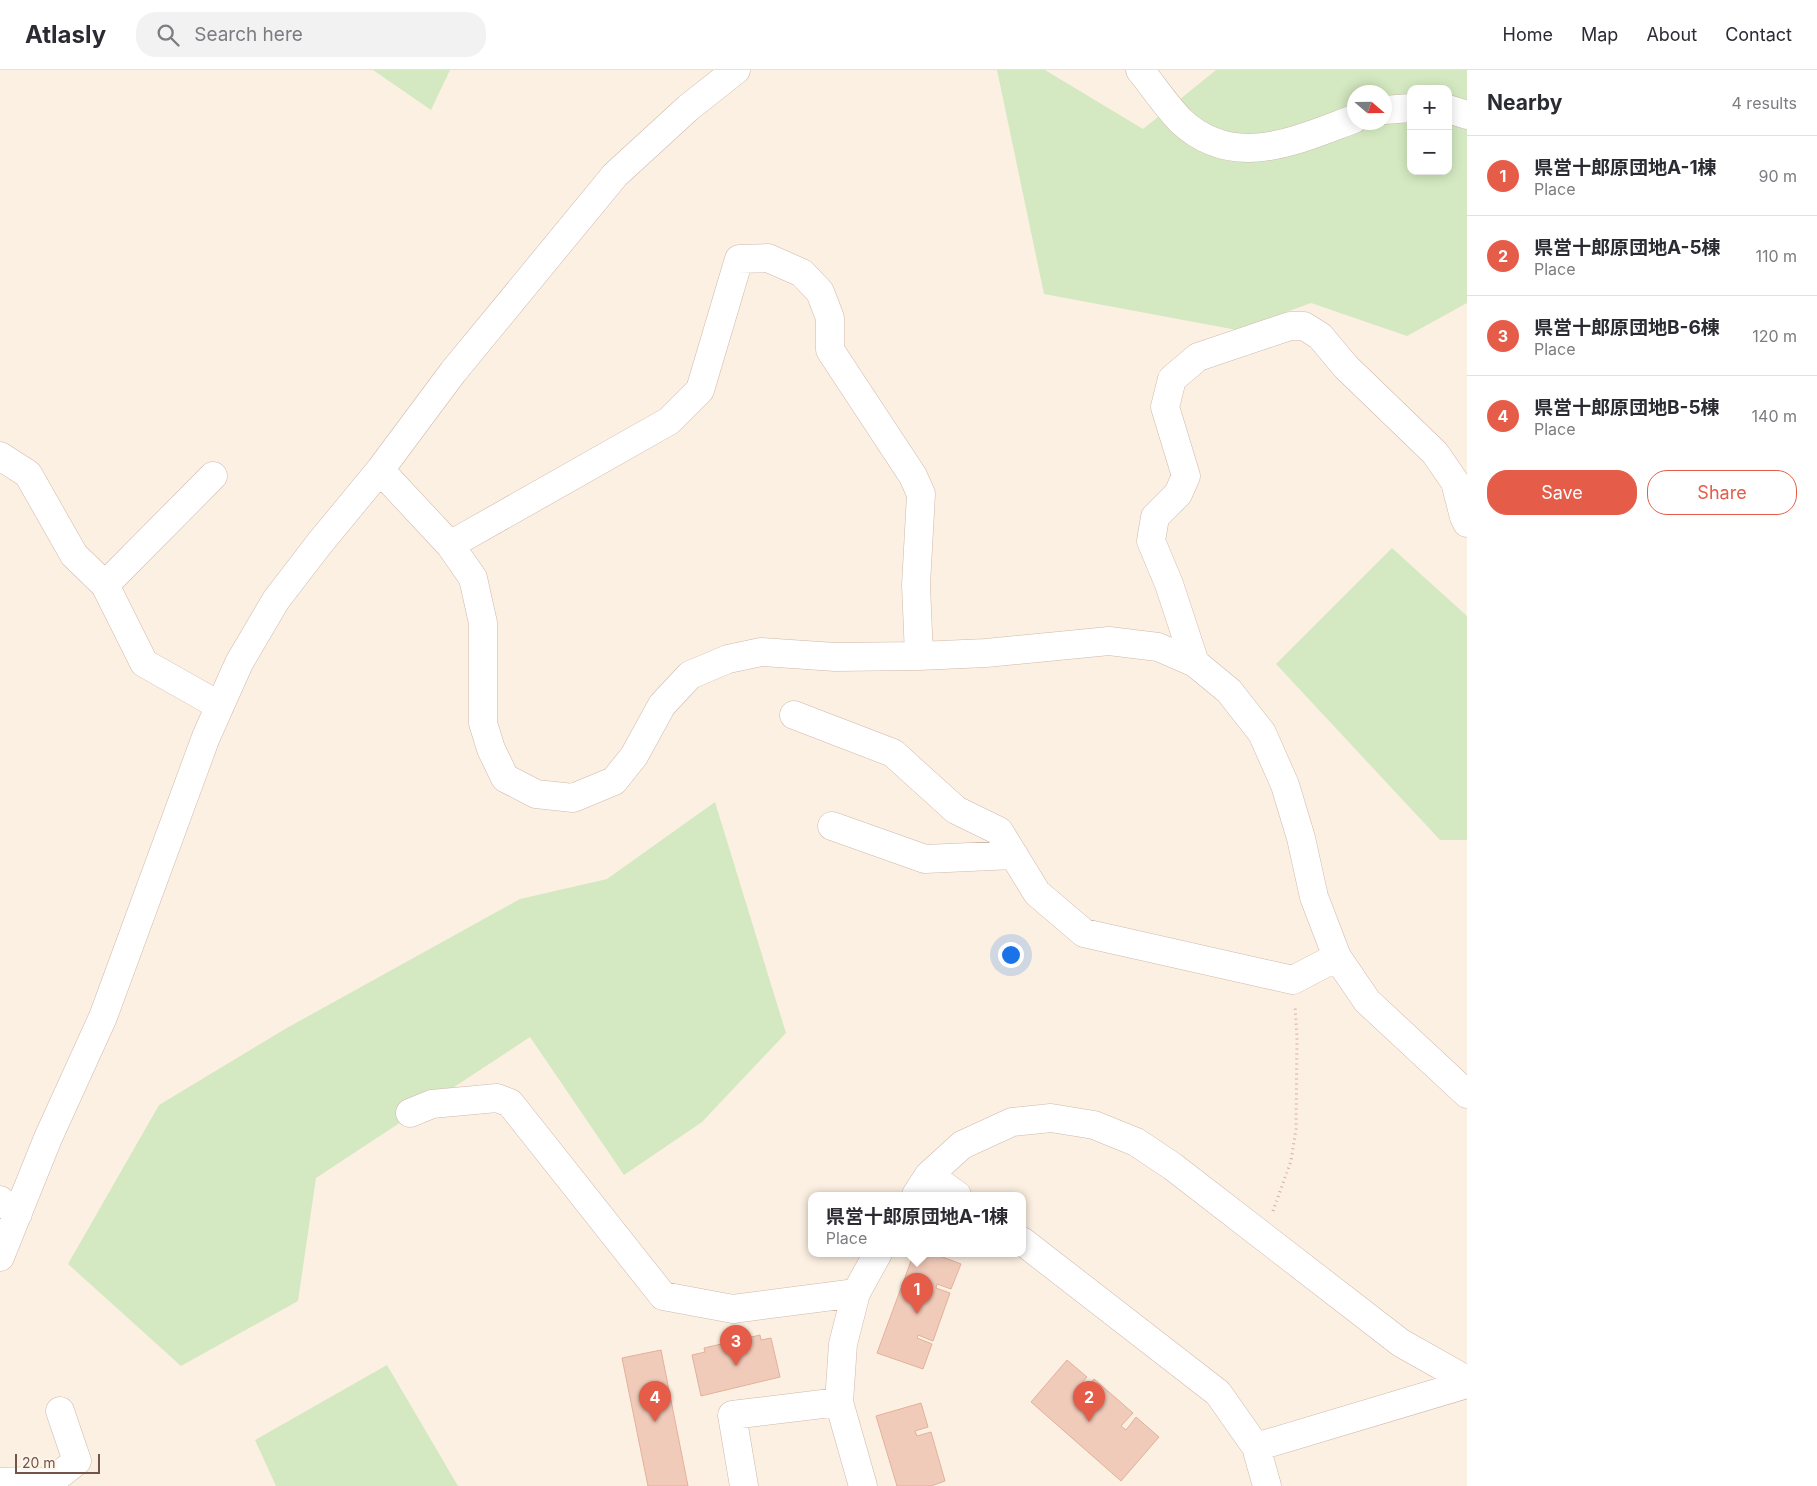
<!DOCTYPE html>
<meta charset="utf-8">
<style>
:root{--surface:#fff;--page:#f2f2f3;--text:#2b2b33;--muted:#7c7c81;--line:#e1e1e2;--accent:#e55d48}
body{margin:0;font-family:Inter,"Noto Sans JP",sans-serif;background:var(--page);color:var(--text)}
.controls{position:absolute;right:15px;top:15px;display:grid;overflow:hidden;border-radius:10px;box-shadow:0 2px 12px #0003}
.controls button{width:45px;height:45px;display:grid;place-items:center;padding:0;border:0;border-bottom:1px solid var(--line);background:var(--surface);color:var(--text);font:25px sans-serif}
.compass{position:absolute;left:1347px;top:15px;width:45px;height:45px;border-radius:50%;background:var(--surface);box-shadow:0 2px 12px #0003;rotate:110deg}
.scale{position:absolute;left:15px;bottom:12px;width:85px;box-sizing:border-box;padding-left:5px;border:2px solid #735449;border-top:0;font-size:14px;line-height:18px;white-space:nowrap;color:#735449;-webkit-text-stroke:4px #fff4e8;paint-order:stroke}
.you{position:absolute;left:1010px;top:884px;width:18px;height:18px;margin:-12px;border:4px solid #fff;border-radius:50%;background:#1a73e8;box-shadow:0 0 0 8px #1a73e833}
.badge{display:grid;place-items:center;width:32px;height:32px;border-radius:50%;background:var(--accent);color:#fff;font-size:16px;font-weight:700}
.pin{position:absolute;translate:-50% -41px;filter:drop-shadow(0 1px 2px #0008)}
.pin::after{content:'';position:absolute;top:26px;width:18px;height:15px;background:inherit;clip-path:polygon(0 0,100% 0,50% 100%)}
.popup{position:absolute;left:808px;top:1122px;width:218px;height:65px;box-sizing:border-box;display:grid;place-content:center;border-radius:10px;background:var(--surface);filter:drop-shadow(0 1px 4px #0005);font-size:16px;white-space:nowrap;color:var(--muted)}
.popup b{font-size:19px;color:var(--text)}
.popup::after{content:'';position:absolute;left:50%;top:100%;margin-left:-10px;border:10px solid transparent;border-top-color:var(--surface)}
.list{margin:0;padding:0;list-style:none}
h2{display:flex;justify-content:space-between;align-items:center;height:65px;margin:0;padding:0 20px;font-size:21px}
h2 small{font-size:16px;font-weight:400;color:var(--muted)}
.list li{display:grid;grid-template-columns:32px 1fr auto;gap:15px;align-items:center;box-sizing:border-box;height:80px;padding:0 20px;border-top:1px solid var(--line)}
.list b{display:block;font-size:19px;white-space:nowrap}
.list p{margin:0;font-size:16px;white-space:nowrap;color:var(--muted)}
.list em{font-size:16px;font-style:normal;color:var(--muted)}
.actions{display:flex;gap:10px;padding:15px 20px}
.actions a{flex:1;padding:11px 0;border:1px solid var(--accent);border-radius:20px;text-align:center;font-size:18px;color:var(--accent)}
.actions .main{background:var(--accent);color:#fff}
.icon{flex:none;width:28px;height:28px;fill:none;stroke:currentColor;stroke-width:2;stroke-linecap:round;stroke-linejoin:round}
.map{position:relative;flex:none;width:1467px;height:1416px;overflow:hidden}
header{display:flex;align-items:center;gap:30px;box-sizing:border-box;height:70px;padding:0 25px;background:var(--surface);border-bottom:1px solid var(--line)}
header strong{font-size:24px}
nav{display:flex;gap:28px;margin-inline-start:auto;font-size:18px}
.search{width:350px;height:45px;background:var(--page);display:flex;align-items:center;gap:12px;box-sizing:border-box;padding:0 18px;border-radius:20px;color:var(--muted);font-size:19px}
main{display:flex}
aside{flex:1;background:var(--surface)}
.map>svg:first-child{display:block}
</style>
<header>
<strong>Atlasly</strong>
<div class="search"><svg class="icon" aria-label="search" viewBox="0 0 24 24"><circle cx="10" cy="10" r="6"/><path d="M15 15l6 6"/></svg>Search here</div>
<nav><a>Home</a><a>Map</a><a>About</a><a>Contact</a></nav>
</header>
<main>
<div class="map">
<svg width="1467" height="1416" viewBox="0 0 1467 1416">
<rect width="100%" height="100%" fill="#fcf0e2"/>
<path fill="#d4e9c1" fill-rule="evenodd" d="M373,0h77l-19,40z
M997,0h48l98,59 73,-59h251v233l-60,33 -96,-33 -74,27 -193,-36zM1411,19h37v82h-37zM1354,22h30v30h-30z
M1392,478l75,68v224h-27l-164,-176z
M715,732l71,231 -84,89 -78,53 -94,-138 -214,141 -18,123 -117,65 -113,-102 91,-159 126,-76 235,-130 87,-20z
M387,1295l71,121h-182l-21,-46z"/>
<path fill="#f1cbba" stroke="#e3b09a" d="M914,1183h18l29,11 -10,25 -14,-5 -1,4 14,5 -17,48 -15,-6 -1,3 15,6 -9,25 -46,-16z
M760,1265l1,5 10,-2 9,39 -79,19 -9,-41 13,-3 -1,-4z
M661,1280l27,136h-40l-26,-128z
M1067,1290l20,17 -12,14 5,4 14,-16 39,34 -12,13 5,4 10,-13 23,20 -38,44 -90,-79z
M921,1333l7,24 -13,4 2,5 14,-4 14,49 -14,5h-34l-21,-70z"/>
<g fill="none" stroke-linecap="round" stroke-linejoin="round">
<defs>
<path id="minor" d="M1140,0c14,17 26,36 41,51 53,50 116,19 173,-2
M1448,39l19,6
M1384,40l27,-2
M0,386l28,18 46,81 31,30 39,78 76,43
M380,400l70,75 23,33 10,45v100l8,26 14,29 31,16 37,4 41,-17 20,-25 28,-51 28,-30 38,-16 33,-7 74,5 84,-1 67,-3 123,-12 49,6 37,16 34,28 33,42 23,52 16,53 13,59 23,60 30,44 100,93
M450,475l219,-124 31,-31 39,-131 29,-1 34,15 18,19 10,26v32l83,126 8,18 -5,91 3,71
M105,515l108,-109
M1195,593l-26,-79 -18,-43 4,-24 23,-23 8,-18 -21,-69 7,-28 26,-22 92,-31h14l16,10 26,31 89,86 20,29 9,35 3,6
M794,645l99,38 63,57 43,21 38,62 47,40 209,47 44,-23
M832,756l93,33 89,-4
M410,1043l22,-9 65,-6 13,5 153,193 70,13 123,-16
M929,1105l28,20
M916,1125l13,-20 33,-30 50,-23 39,-4 43,7 42,17 36,24 229,177 66,37
M0,1130l18,14
M1022,1171l196,152 38,54 11,39
M0,1187l48,-119 55,-121 103,-280 33,-74 37,-63 43,-56 61,-74 73,-98 162,-197 73,-67 48,-38
M1256,1377l211,-63
M25,1411l25,1 27,-21 -17,-50
M0,1412l25,-1 2,5
M744,1416l-12,-71 107,-13
M863,1416l-24,-84 4,-58 13,-51 22,-40"/>
</defs>
<use href="#minor" stroke="#cfb8ac" stroke-width="29"/>
<path stroke="#d6ae9d" stroke-width="3" stroke-dasharray="1 4" stroke-linecap="butt" d="M1273,1141l18,-50 5,-32 1,-91 -2,-32"/>
<use href="#minor" stroke="#fff" stroke-width="28"/>
</g>
</svg>
<div class="controls">
<button>+</button>
<button>−</button>
</div>
<svg class="compass" viewBox="-18 -18 36 36"><path d="M0-13l5 13h-10z" fill="#e53935"/><path d="M0 13l5-13h-10z" fill="#7c7c81"/></svg>
<div class="scale">20 m</div>
<div class="you"></div>
<div class="pin badge" style="left:917px;top:1244px">1</div>
<div class="popup"><b>県営十郎原団地A-1棟</b>Place</div>
<div class="pin badge" style="left:1089px;top:1352px">2</div>
<div class="pin badge" style="left:736px;top:1296px">3</div>
<div class="pin badge" style="left:655px;top:1352px">4</div>
</div>
<aside>
<h2>Nearby<small>4 results</small></h2>
<ul class="list">
<li><span class="badge">1</span><div><b>県営十郎原団地A-1棟</b><p>Place</p></div><em>90 m</em></li>
<li><span class="badge">2</span><div><b>県営十郎原団地A-5棟</b><p>Place</p></div><em>110 m</em></li>
<li><span class="badge">3</span><div><b>県営十郎原団地B-6棟</b><p>Place</p></div><em>120 m</em></li>
<li><span class="badge">4</span><div><b>県営十郎原団地B-5棟</b><p>Place</p></div><em>140 m</em></li>
</ul>
<div class="actions"><a class="main">Save</a><a>Share</a></div>
</aside>
</main>
